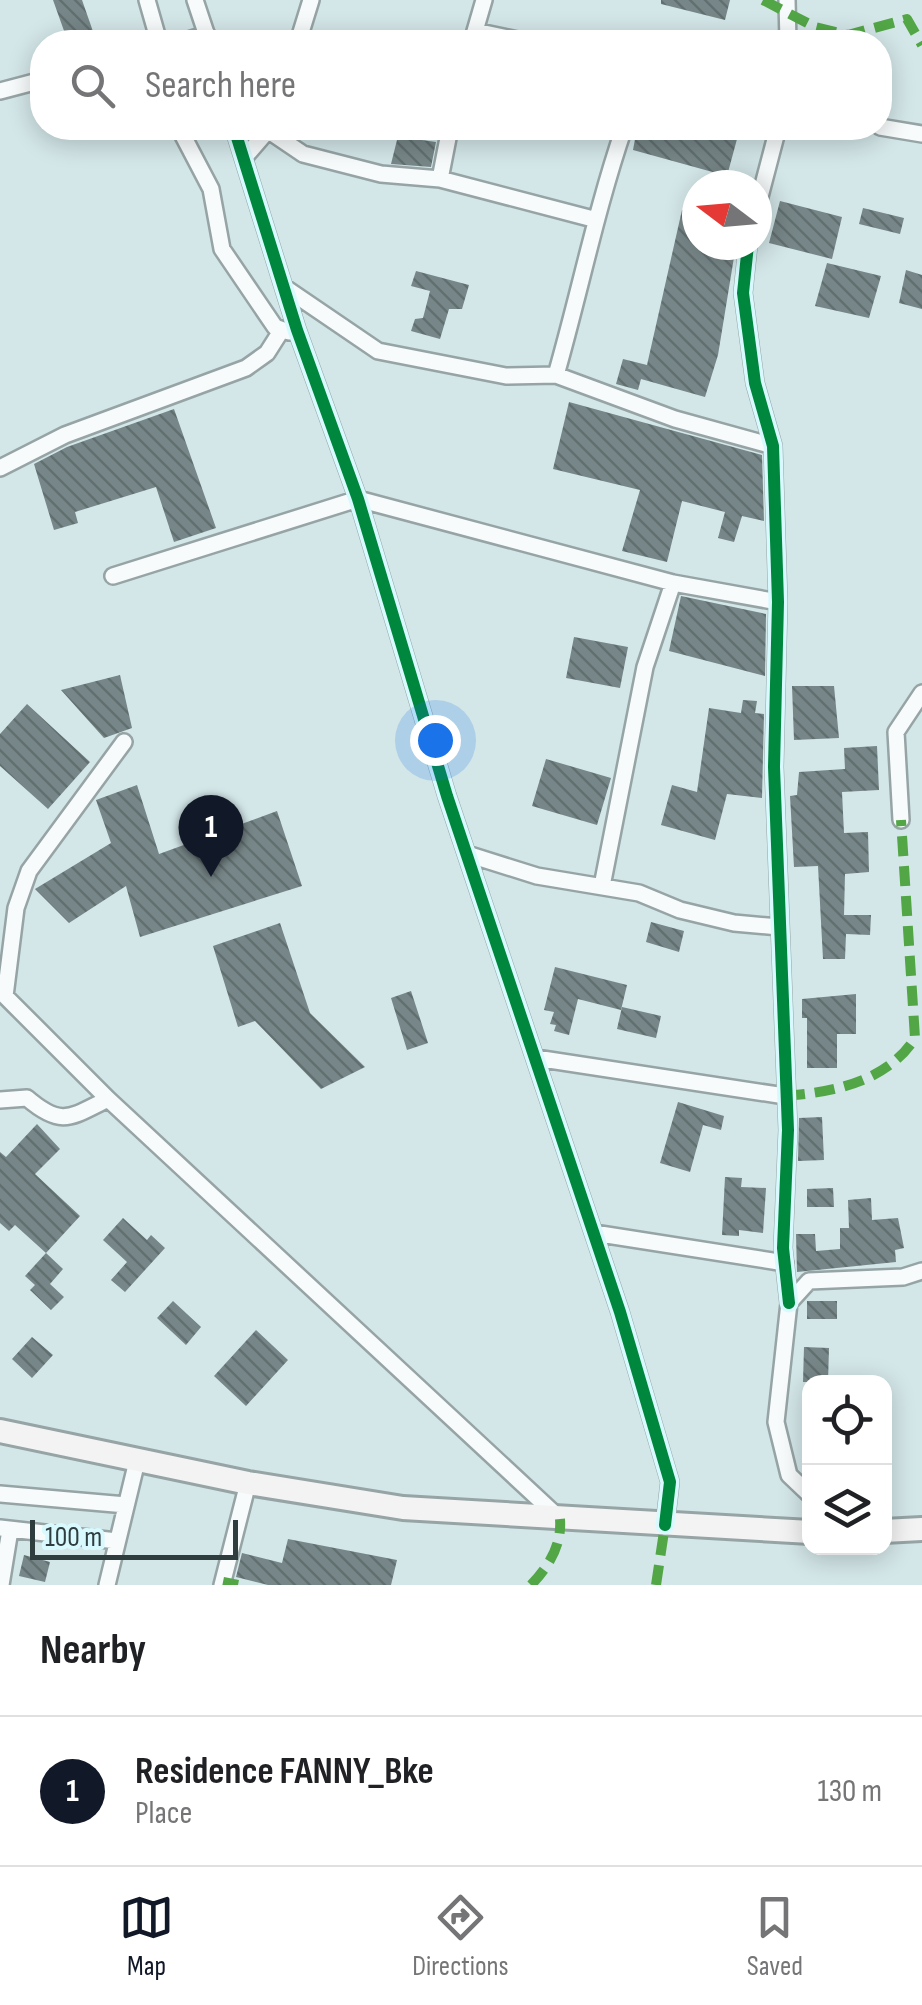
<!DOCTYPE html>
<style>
:root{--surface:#fff;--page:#f2f2f2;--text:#202124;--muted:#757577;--line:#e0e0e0;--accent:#111827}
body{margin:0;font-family:"Sofia Sans Condensed",sans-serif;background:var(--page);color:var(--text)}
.controls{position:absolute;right:30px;bottom:30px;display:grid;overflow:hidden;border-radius:20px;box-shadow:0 5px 25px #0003}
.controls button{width:90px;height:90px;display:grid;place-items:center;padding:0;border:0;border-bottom:2px solid var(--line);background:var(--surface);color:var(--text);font:50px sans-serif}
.compass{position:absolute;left:682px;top:170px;width:90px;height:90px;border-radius:50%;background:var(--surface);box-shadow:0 5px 25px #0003;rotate:286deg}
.scale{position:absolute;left:30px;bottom:25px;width:208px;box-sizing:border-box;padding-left:10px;border:5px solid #303d3f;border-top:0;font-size:28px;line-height:35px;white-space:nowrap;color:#303d3f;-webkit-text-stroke:8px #d8fafe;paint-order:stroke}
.you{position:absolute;left:435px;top:740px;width:35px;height:35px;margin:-25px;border:8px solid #fff;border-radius:50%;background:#1a73e8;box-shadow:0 0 0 15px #1a73e833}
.badge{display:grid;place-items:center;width:65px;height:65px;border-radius:50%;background:var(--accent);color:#fff;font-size:32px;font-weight:700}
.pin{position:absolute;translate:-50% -82px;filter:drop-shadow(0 2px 5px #0008)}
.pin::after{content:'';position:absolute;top:52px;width:35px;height:30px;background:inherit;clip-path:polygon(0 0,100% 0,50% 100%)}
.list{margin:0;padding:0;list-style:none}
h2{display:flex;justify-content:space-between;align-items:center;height:130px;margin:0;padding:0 40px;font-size:42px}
h2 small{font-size:32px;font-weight:400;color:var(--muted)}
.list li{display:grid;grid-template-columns:65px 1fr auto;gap:30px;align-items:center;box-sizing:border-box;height:150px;padding:0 40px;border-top:2px solid var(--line)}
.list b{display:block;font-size:38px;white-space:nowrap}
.list p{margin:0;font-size:32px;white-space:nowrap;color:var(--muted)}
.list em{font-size:32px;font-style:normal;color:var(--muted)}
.icon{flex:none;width:55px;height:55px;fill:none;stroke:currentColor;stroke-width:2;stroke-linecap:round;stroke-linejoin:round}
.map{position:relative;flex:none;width:922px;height:1585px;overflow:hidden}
.search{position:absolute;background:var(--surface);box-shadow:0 5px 25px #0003;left:30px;right:30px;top:30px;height:110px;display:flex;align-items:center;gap:25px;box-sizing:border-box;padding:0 35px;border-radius:40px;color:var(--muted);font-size:38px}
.sheet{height:280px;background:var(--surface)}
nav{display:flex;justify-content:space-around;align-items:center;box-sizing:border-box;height:140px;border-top:2px solid var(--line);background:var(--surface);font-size:28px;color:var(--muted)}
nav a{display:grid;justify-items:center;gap:5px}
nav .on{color:var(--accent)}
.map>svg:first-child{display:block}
</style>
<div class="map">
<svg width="922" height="1585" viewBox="0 0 922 1585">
<defs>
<pattern id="building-back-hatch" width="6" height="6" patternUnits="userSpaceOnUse" patternTransform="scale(2.5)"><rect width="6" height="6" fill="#778688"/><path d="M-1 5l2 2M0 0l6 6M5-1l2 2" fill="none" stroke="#626f71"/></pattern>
</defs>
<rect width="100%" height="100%" fill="#d3e6e8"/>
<path fill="url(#building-back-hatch)" d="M53,0h29l14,40 -28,2z
M661,0h69l-5,20 -64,-16z
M400,128h10l-2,10 28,4 -5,25 -40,-3z
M637,128h103l-13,48 -94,-26z
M780,201l62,16 -10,42 -63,-16z
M863,208l41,10 -4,16 -41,-10z
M682,210l15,3v32h39l-18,110 -13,42 -64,-18 -3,11 -22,-6 7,-25 24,6z
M827,263l54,13 -12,42 -54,-12z
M906,270l16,5v34l-23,-6z
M416,271l53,14 -7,24h-13l-9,30 -29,-8 4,-12 8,-1 7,-27 -19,-5z
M569,402l193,53 2,66 -22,-5 -8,26 -16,-4 7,-26 -43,-11 -15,61 -45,-11 18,-61 -87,-21z
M174,409l42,119 -42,14 -18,-55 -81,25 3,11 -24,7 -20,-66 33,-17z
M681,596l85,18 -1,62 -96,-25z
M574,637l54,10 -8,41 -54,-10z
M120,675l12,53 -28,10 -43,-48z
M792,686h42l5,52 -45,2z
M743,700l14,1 -2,12 9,1 -2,84 -35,-4 -12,46 -54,-15 11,-40 25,7 12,-84 32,5z
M27,704l63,58 -42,47 -48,-43v-32z
M877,746l2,44 -37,2 2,41 24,-1 1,40 -24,2 -1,41h27l-1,20 -24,-1 -1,25h-22l-5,-93 -24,1 -4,-71 7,-1 2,-23 46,-3 -1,-21z
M546,759l65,19 -14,47 -65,-19z
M137,785l22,69 118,-43 25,75 -162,51 -14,-51 -57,37 -34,-34 76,-46 -15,-43z
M651,922l33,9 -5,21 -33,-10z
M280,923l30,90 55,54 -44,22 -66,-68 -17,6 -25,-81z
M555,967l72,18 -6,25 -43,-11 -9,36 -15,-4 2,-6 -6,-1 4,-12 -10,-2z
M411,991l17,52 -21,7 -16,-52z
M856,994v40h-19v34h-30v-50h-5v-19z
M622,1007l39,9 -5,22 -39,-9z
M678,1102l46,14 -3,14 -18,-5 -13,47 -30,-9z
M822,1117l2,43 -26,1 1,-43z
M37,1124l23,25 -25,25 45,42 -34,37 -31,-28 -6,6 -9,-8v-71l6,5z
M725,1177l17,1 -1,9 25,1 -3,45 -24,-3v6l-17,-1z
M833,1188l1,19h-27v-18z
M871,1198l1,22 26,-2 6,30 -9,2 1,12 -99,10 -1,-38h19l1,17 24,-2v-21h9l-1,-28z
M123,1218l24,22 4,-5 14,13 -40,44 -14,-12 16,-18 -24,-22z
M46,1253l17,16 -13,15 14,13 -13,13 -21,-20 5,-5 -10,-9z
M173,1301l28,26 -15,18 -29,-27z
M807,1301h30v18h-30z
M256,1330l32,30 -42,46 -32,-30z
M32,1337l21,18 -21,23 -20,-19z
M804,1347l25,1 -1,34h-25z
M288,1539l109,21 -6,25h-123l-32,-8 6,-24 40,10z
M24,1555l26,7 -5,20 -26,-6z"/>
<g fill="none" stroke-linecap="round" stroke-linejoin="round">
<defs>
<path id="minor" d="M147,0l12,42
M195,0l14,42
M787,0l1,42
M475,31l9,-31
M182,42l25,-8
M298,42l13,-42
M472,42l3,-11 52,11
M0,91l42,-11
M880,127l42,7
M179,128l32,61 11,60 53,78 14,5
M234,128l63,202 61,169 89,297 173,516 50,170 -5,43
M269,131l34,23 78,20 59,5 153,40
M244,158l26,-30
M440,179l10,-51
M757,208l21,-80
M748,245l-5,48 12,90 18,63 5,156 -4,165 14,363 -5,118 6,55
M284,287l94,64 128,25 50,-1 119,44 98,27
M556,375c24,-84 40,-165 68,-247
M0,468l65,-33 181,-67 21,-15 14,-22
M113,576l245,-77 315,84 105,19
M901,820l-5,-88 26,-39
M467,854l70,22 102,17 41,17 54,13 45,4
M602,886l43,-219 28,-84
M0,991l108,108 449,417
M5,996l11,-88 13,-37 95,-129
M536,1058l249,38
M0,1100l27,-2c35,30 44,19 81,1
M594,1233l191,30
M0,1494l126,11
M810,1495l-21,-20 -13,-53 13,-119 20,-22 94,-4 19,-6
M0,1528l117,13
M1,1585l9,-55
M107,1585l30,-124
M222,1585l26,-102"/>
<path id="secondary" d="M0,1431l248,52 155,25 407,24
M884,1531l38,-2"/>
</defs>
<use href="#minor" stroke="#96a4a5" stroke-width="20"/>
<use href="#secondary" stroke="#96a4a5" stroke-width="28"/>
<use href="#minor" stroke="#f8fbfc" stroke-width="15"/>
<use href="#secondary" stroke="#f3f3f3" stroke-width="22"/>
<path stroke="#52a646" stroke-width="10" stroke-dasharray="20 10" stroke-linecap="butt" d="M763,0l52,27 33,8 59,-16 15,26
M785,1096c48,-4 102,-14 130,-58l-14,-218
M223,1582l15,3
M531,1585c18,-19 31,-40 29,-66
M656,1585l9,-60"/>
<defs>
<path id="cycleway" d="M234,128l63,202 61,169 89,297 173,516 50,170 -5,43
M748,245l-5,48 12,90 18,63 5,156 -4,165 14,363 -5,118 6,55"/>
</defs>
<use href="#cycleway" stroke="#d8fafe" stroke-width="19"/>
<use href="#cycleway" stroke="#00873e" stroke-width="12"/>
</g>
</svg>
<div class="controls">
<button><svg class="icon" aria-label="locate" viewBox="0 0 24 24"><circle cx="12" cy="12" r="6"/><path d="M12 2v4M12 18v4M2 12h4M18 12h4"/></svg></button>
<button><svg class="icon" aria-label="layers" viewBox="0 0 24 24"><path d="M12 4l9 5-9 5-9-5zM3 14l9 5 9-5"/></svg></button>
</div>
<svg class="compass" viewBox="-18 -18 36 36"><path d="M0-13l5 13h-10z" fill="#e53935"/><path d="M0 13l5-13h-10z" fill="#757577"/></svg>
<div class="scale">100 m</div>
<div class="you"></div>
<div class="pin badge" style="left:211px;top:877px">1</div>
<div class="search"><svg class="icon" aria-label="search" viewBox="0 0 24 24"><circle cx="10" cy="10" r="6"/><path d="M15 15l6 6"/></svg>Search here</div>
</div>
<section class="sheet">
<h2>Nearby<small></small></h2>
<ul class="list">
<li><span class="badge">1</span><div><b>Residence FANNY_Bke</b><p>Place</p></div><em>130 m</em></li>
</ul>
</section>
<nav>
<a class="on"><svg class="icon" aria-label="map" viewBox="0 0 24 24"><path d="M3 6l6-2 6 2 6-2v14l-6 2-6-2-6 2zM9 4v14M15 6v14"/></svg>Map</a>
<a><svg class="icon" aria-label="directions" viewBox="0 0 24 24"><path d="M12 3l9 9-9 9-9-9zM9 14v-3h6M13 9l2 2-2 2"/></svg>Directions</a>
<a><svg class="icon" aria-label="saved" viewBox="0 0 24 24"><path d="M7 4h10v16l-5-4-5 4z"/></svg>Saved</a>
</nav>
